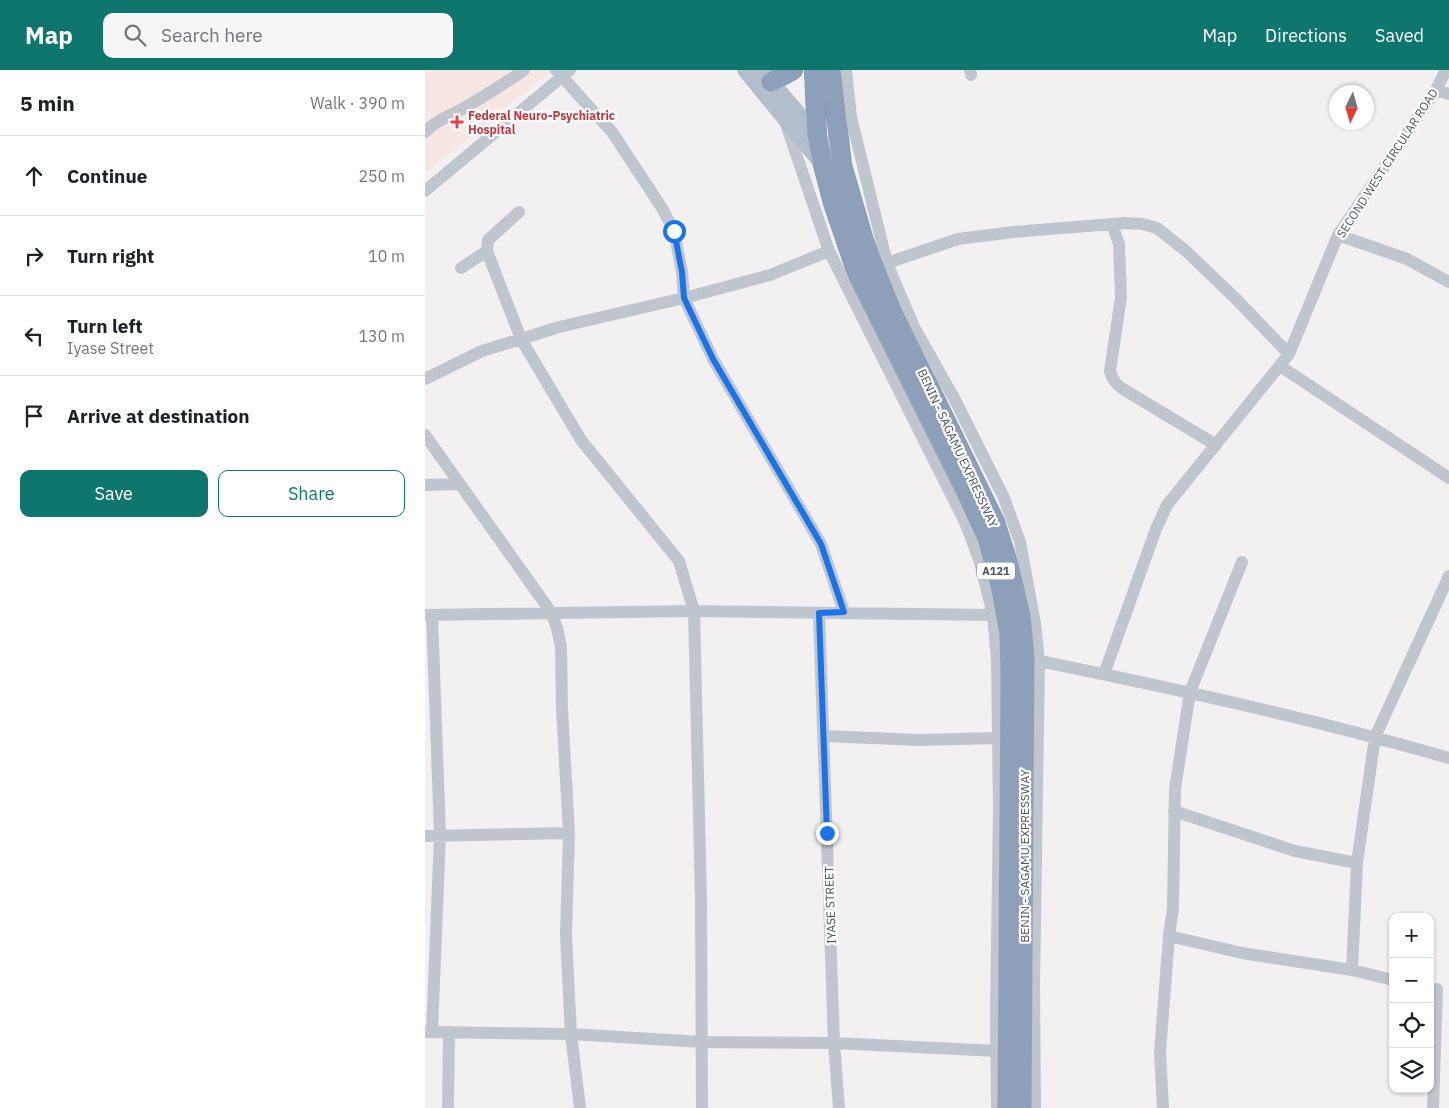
<!DOCTYPE html>
<meta charset="utf-8">
<style>
:root{--surface:#fff;--page:#f6f6f6;--text:#202124;--muted:#757577;--line:#e0e0e0;--accent:#0f766e}
body{margin:0;font-family:"IBM Plex Sans",sans-serif;background:var(--page);color:var(--text)}
.controls{position:absolute;right:15px;bottom:15px;display:grid;overflow:hidden;border-radius:10px;box-shadow:0 1px 4px #0004}
.controls button{width:45px;height:45px;display:grid;place-items:center;padding:0;border:0;border-bottom:1px solid var(--line);background:var(--surface);color:var(--text);font:25px sans-serif}
.compass{position:absolute;left:904px;top:15px;width:45px;height:45px;border-radius:50%;background:var(--surface);box-shadow:0 1px 4px #0004;rotate:185deg}
.stop{position:absolute;width:15px;height:15px;margin:-11px;border:4px solid #1a73e8;border-radius:50%;background:#fff}
.stop.end{background:#1a73e8;border-color:#fff;box-shadow:0 1px 5px #0008}
.list{margin:0;padding:0;list-style:none}
h2{display:flex;justify-content:space-between;align-items:center;height:65px;margin:0;padding:0 20px;font-size:21px}
h2 small{font-size:16px;font-weight:400;color:var(--muted)}
.list li{display:grid;grid-template-columns:32px 1fr auto;gap:15px;align-items:center;box-sizing:border-box;height:80px;padding:0 20px;border-top:1px solid var(--line)}
.list b{display:block;font-size:19px;white-space:nowrap}
.list p{margin:0;font-size:16px;white-space:nowrap;color:var(--muted)}
.list em{font-size:16px;font-style:normal;color:var(--muted)}
.actions{display:flex;gap:10px;padding:15px 20px}
.actions a{flex:1;padding:11px 0;border:1px solid var(--accent);border-radius:10px;text-align:center;font-size:18px;color:var(--accent)}
.actions .main{background:var(--accent);color:#fff}
.icon{flex:none;width:28px;height:28px;fill:none;stroke:currentColor;stroke-width:2;stroke-linecap:round;stroke-linejoin:round}
.map{position:relative;flex:none;width:1024px;height:1038px;overflow:hidden}
header{display:flex;align-items:center;gap:30px;box-sizing:border-box;height:70px;padding:0 25px;background:var(--accent);color:#fff}
header strong{font-size:24px}
nav{display:flex;gap:28px;margin-inline-start:auto;font-size:18px}
.search{width:350px;height:45px;background:var(--page);display:flex;align-items:center;gap:12px;box-sizing:border-box;padding:0 18px;border-radius:10px;color:var(--muted);font-size:19px}
main{display:flex}
aside{flex:1;background:var(--surface)}
.map>svg:first-child{display:block}
</style>
<header>
<strong>Map</strong>
<div class="search"><svg class="icon" aria-label="search" viewBox="0 0 24 24"><circle cx="10" cy="10" r="6"/><path d="M15 15l6 6"/></svg>Search here</div>
<nav><a>Map</a><a>Directions</a><a>Saved</a></nav>
</header>
<main>
<aside>
<h2>5 min<small>Walk · 390 m</small></h2>
<ul class="list">
<li><svg class="icon" aria-label="ahead" viewBox="0 0 24 24"><path d="M12 20V5M6 11l6-6 6 6"/></svg><div><b>Continue</b></div><em>250 m</em></li>
<li><svg class="icon" aria-label="right" viewBox="0 0 24 24"><path d="M7 20v-9h11M14 6l5 5-5 5"/></svg><div><b>Turn right</b></div><em>10 m</em></li>
<li><svg class="icon" aria-label="left" viewBox="0 0 24 24"><path d="M17 20v-9H6M10 6l-5 5 5 5"/></svg><div><b>Turn left</b><p>Iyase Street</p></div><em>130 m</em></li>
<li><svg class="icon" aria-label="arrive" viewBox="0 0 24 24"><path d="M6 21V4h12l-3 4 3 4H6"/></svg><div><b>Arrive at destination</b></div></li>
</ul>
<div class="actions"><a class="main">Save</a><a>Share</a></div>
</aside>
<div class="map">
<svg width="1024" height="1038" viewBox="0 0 1024 1038">
<rect width="100%" height="100%" fill="#f2f0f0"/>
<path fill="#f8e6e4" d="M0,0h127l-127,103z"/>
<g fill="none" stroke-linecap="round" stroke-linejoin="round">
<defs>
<path id="highway" d="M389,0l3,65 6,30 10,38 25,73 104,208 25,54 14,51 8,45 1,43 -3,431
M406,0l11,95 22,76 28,70 103,211 15,47 11,47 4,41 -3,451
M346,12l22,-12"/>
</defs>
<use href="#highway" stroke="#788ba5" stroke-width="20"/>
<path stroke="#c0c6cd" stroke-width="12" d="M131,0l56,62 50,76 12,23 8,41 2,26 29,61 108,185 23,68
M421,0l5,47 36,146 27,64 40,71 50,100 16,44 15,81 4,38 -5,325 1,122
M545,0l1,5
M1011,20l13,4
M361,54l43,127 136,271 15,40 13,53 4,45 2,148 -3,205 1,95
M0,62c11,-12 25,-16 39,-24 21,-12 40,-24 60,-38
M0,121l145,-121
M94,142l-31,28 -1,11 34,88 60,101 98,121 15,50 7,288 1,209
M687,154l7,20 2,53 -11,74c3,9 5,12 13,18l93,56
M913,165l69,24 42,23
M462,193l71,-24 55,-7 112,-9 17,1 15,4 29,23 50,48 53,55
M36,198l26,-17
M855,296l169,112
M0,309l57,-28 39,-12 38,-12 125,-29 86,-23 59,-24
M0,365l126,177 6,16 4,19 1,62 7,124 -3,102 5,99 9,74
M0,415l35,-1
M394,543l15,430 5,65
M0,545l269,-4 299,4
M614,591c138,28 275,58 410,97
M679,604l52,-145 11,-24 122,-151 49,-119 98,-145 10,-20
M399,666l95,4 79,-2
M749,741l121,40 62,12
M0,766l144,-3
M744,866l73,17 110,17 41,10
M927,900l5,-107 18,-126 74,-161
M0,962l146,2 131,8 132,1 163,8
M7,962l8,-197 -8,-220
M23,1038l1,-76
M738,1038l-3,-56 9,-116 4,-28 2,-119 15,-97 52,-130
M1008,1038l4,-119"/>
<path stroke="#b3becb" stroke-width="16" d="M320,0l78,95
M336,0l81,95"/>
<use href="#highway" stroke="#8da0b9" stroke-width="19"/>
</g>
<g fill="none" stroke-linecap="round" stroke-linejoin="round">
<path stroke="#1a73e8" stroke-width="6" d="M249,161l8,41 2,26 29,61 108,185 23,68 -25,1 8,220"/>
</g>
<path fill="#e0444e" stroke="#fff" stroke-width="2" d="M29.5 44.5h5v5h5v5h-5v5h-5v-5h-5v-5h5z"/>
<g text-anchor="middle" dominant-baseline="central" stroke-width="4.5" stroke-linejoin="round" paint-order="stroke">
<rect fill="#fff" stroke="#80868c" stroke-width="1" x="552" y="492.5" width="38" height="17" rx="4"/>
<g font-size="11" font-weight="bold" fill="#4a525b">
<text x="571" y="501">A121</text>
</g>
<g font-size="12" font-weight="bold" fill="#be3a42" stroke="#fff" text-anchor="start">
<text x="43" y="45">Federal Neuro-Psychiatric<tspan x="43" dy="14">Hospital</tspan></text>
</g>
<g font-size="12" fill="#4a525b" stroke="#fff">
<text transform="translate(962 93) rotate(-57)">SECOND WEST CIRCULAR ROAD</text>
<text transform="translate(533 378) rotate(65)">BENIN - SAGAMU EXPRESSWAY</text>
<text transform="translate(599 786) rotate(-90)">BENIN - SAGAMU EXPRESSWAY</text>
<text transform="translate(405 835) rotate(-92)">IYASE STREET</text>
</g>
</g>
</svg>
<div class="controls">
<button>+</button>
<button>−</button>
<button><svg class="icon" aria-label="locate" viewBox="0 0 24 24"><circle cx="12" cy="12" r="6"/><path d="M12 2v4M12 18v4M2 12h4M18 12h4"/></svg></button>
<button><svg class="icon" aria-label="layers" viewBox="0 0 24 24"><path d="M12 4l9 5-9 5-9-5zM3 14l9 5 9-5"/></svg></button>
</div>
<svg class="compass" viewBox="-18 -18 36 36"><path d="M0-13l5 13h-10z" fill="#e53935"/><path d="M0 13l5-13h-10z" fill="#757577"/></svg>
<div class="stop" style="left:249px;top:161px"></div>
<div class="stop end" style="left:402px;top:763px"></div>
</div>
</main>
